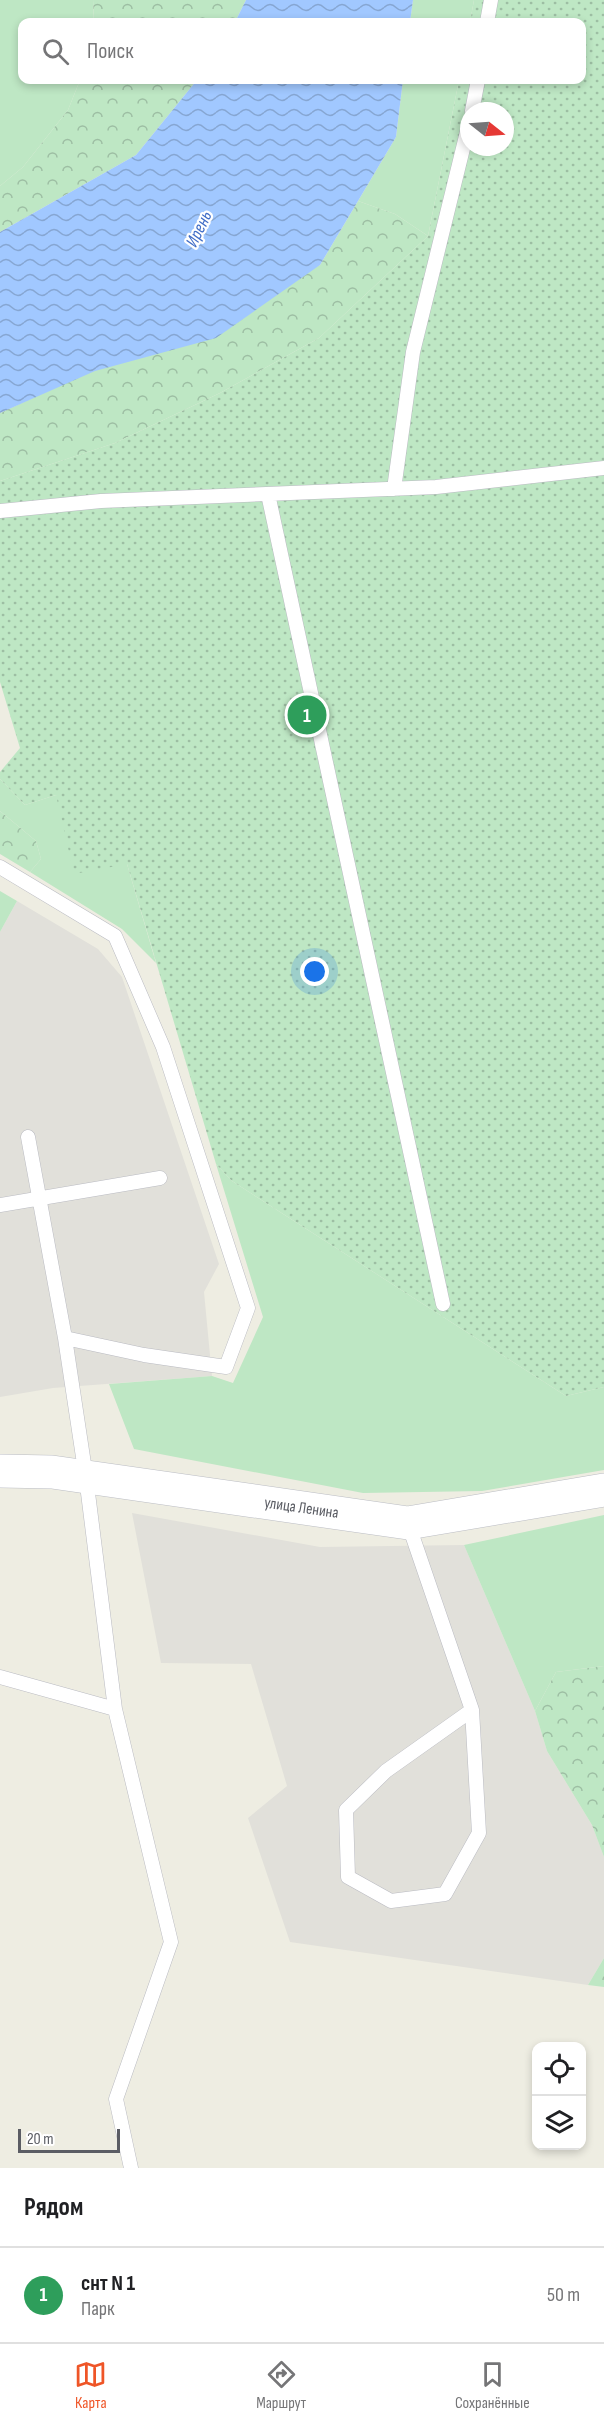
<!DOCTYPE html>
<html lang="ru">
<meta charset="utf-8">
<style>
:root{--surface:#fff;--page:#f2f2f2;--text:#202124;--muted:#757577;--line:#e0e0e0;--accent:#ef5527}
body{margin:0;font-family:"Sofia Sans Condensed",sans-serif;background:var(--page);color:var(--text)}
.controls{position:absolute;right:18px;bottom:18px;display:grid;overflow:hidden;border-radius:12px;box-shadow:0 3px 9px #0003}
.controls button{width:54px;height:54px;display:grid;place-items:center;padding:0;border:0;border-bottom:2px solid var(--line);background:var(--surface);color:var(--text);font:30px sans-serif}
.compass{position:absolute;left:460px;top:102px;width:54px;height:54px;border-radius:50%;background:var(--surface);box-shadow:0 3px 9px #0003;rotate:107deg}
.scale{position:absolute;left:18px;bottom:15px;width:102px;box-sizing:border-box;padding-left:6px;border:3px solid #5b5d64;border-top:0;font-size:16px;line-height:21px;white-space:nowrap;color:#5b5d64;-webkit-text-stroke:4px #fff;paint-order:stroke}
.you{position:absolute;left:315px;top:972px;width:21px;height:21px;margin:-15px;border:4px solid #fff;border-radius:50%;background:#1a73e8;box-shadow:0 0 0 9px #1a73e833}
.badge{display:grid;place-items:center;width:39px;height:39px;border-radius:50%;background:var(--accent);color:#fff;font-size:20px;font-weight:700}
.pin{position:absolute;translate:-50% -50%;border:3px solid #fff;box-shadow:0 2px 6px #0006}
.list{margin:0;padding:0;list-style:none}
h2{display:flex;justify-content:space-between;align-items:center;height:78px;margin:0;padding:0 24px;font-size:26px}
h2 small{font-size:20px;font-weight:400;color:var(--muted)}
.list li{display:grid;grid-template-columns:39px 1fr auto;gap:18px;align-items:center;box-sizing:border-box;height:96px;padding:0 24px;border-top:2px solid var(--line)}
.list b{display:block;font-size:22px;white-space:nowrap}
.list p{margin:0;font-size:20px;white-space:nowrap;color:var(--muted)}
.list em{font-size:20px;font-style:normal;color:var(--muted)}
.icon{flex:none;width:33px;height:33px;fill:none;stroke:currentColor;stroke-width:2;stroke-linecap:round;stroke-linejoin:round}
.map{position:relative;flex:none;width:604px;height:2168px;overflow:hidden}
.search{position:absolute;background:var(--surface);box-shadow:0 3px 9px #0003;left:18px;right:18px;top:18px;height:66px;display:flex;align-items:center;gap:15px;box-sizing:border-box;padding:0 21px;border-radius:12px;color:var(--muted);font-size:22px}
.sheet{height:174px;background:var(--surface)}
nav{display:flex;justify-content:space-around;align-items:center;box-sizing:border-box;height:84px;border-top:2px solid var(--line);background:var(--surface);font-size:16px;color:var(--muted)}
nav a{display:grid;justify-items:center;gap:3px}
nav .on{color:var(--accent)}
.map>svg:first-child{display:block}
</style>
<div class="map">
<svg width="604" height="2168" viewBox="0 0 604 2168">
<defs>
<pattern id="forest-crowns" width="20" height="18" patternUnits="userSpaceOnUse" patternTransform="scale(1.5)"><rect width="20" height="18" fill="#bee7c4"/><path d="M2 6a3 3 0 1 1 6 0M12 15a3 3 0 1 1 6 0" fill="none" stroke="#9dbea3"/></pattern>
<pattern id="garden-dots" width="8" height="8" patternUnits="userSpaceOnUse" patternTransform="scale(1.5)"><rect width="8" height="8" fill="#bee7c4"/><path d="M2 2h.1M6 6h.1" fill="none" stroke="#9dbea3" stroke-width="1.8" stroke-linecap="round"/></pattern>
<pattern id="water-waves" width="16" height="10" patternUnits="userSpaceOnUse" patternTransform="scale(1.5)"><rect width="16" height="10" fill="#a1c8ff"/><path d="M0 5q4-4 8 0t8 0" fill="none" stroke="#86a6d2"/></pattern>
</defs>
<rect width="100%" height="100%" fill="#eeede2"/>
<path fill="#e1e0da" d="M17,901l81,48 24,28 97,287 -15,28 8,84 -159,12 -53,9v-465z
M132,1513l188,34 144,-2 71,166 12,40 45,74 12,32v101l-16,27 -298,-43 -42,-124 39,-32 -36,-122 -90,-1z"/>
<path fill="#bee7c4" d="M0,0h93l1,22h-72v58h58l-12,30 -45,57 -23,19z
M413,0h61l-4,22h-60z
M403,80h56l-31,156 -33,-22 -37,-13 38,-64z
M0,779l25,26 31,-10 71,69 29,99 -34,-34 -92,-57 11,-13 -5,-18 -36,-30z
M0,891l17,10 -17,31z
M216,1164l16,17 334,215 38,-9v83l-122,21 -119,2 -229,-44 -25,-65 103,-8 21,7 30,-66z
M604,1515v151l-48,6 -21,39 -71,-166z"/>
<path fill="url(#forest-crowns)" d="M93,0h153l-11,22h-141z
M80,80h117l-61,75 -136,77v-46l23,-19 45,-57z
M358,201l37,13 33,22 -109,102 -99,55 -105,50 -115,38v-68l320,-148z
M0,811l36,30 5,18 -11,13 -30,-18z
M604,1666v191l-12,-32 -45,-74 -12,-40 21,-39z
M604,1958v29l-16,-2z"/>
<path fill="url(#garden-dots)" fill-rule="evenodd" d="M474,0h130v1387l-38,9 -334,-215 -16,-17 -89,-300 -53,10 -18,-79 -31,10 -25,-26v-7l20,-24 -20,-66v-201l115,-38 105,-50 99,-55 109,-102 31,-156h123v-58h-112zM469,111h36v36h-36z"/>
<path fill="url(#water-waves)" d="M246,0h167l-3,22h-175z
M197,80h206l-7,57 -76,128 -104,73 -121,33 -95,42v-181l136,-77z"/>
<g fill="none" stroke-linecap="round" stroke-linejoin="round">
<defs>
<path id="lane" d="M487,22l4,-22
M472,111l6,-31
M394,489l19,-137 56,-228
M268,494l175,810
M0,511l101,-10 335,-14 168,-19
M0,867l115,69 48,111 85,261 -22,59 -82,-12 -79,-17 21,139 29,232
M28,1137l37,201
M0,1205l160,-27
M408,1523l64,187 7,123 -34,61 -54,7 -43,-24 -2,-67 40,-39 86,-61
M0,1677l115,32 56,233 -55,157 15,69"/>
<g id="secondary">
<path id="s1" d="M0,1471l52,1 356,51 196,-33"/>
</g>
</defs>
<use href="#lane" stroke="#babbc2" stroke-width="15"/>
<use href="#secondary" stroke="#bbbdc4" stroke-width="34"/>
<use href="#lane" stroke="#fff" stroke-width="14"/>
<use href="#secondary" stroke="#fff" stroke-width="33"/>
</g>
<g text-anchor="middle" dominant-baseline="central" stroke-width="4.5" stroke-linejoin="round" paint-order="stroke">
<g font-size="16" fill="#5b5d64" stroke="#fff">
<text stroke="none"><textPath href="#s1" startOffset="304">улица Ленина</textPath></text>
</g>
<g font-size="18" font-style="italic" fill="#406dc7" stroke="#fff">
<text transform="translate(199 229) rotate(-64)">Ирень</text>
</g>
</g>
</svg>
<div class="controls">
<button><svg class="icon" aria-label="locate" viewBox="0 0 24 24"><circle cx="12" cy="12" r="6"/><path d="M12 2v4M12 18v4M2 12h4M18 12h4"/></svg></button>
<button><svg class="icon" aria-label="layers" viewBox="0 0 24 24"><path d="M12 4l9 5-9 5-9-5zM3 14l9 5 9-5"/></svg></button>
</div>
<svg class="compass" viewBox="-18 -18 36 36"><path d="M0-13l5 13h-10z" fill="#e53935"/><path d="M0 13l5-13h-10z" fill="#757577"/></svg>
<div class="scale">20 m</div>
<div class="you"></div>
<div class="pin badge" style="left:307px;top:715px;background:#2e9e5b">1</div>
<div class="search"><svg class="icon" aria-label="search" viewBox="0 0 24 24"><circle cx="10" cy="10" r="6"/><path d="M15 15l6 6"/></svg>Поиск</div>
</div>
<section class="sheet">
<h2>Рядом<small></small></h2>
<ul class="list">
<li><span class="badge" style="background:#2e9e5b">1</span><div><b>снт N 1</b><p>Парк</p></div><em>50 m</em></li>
</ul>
</section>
<nav>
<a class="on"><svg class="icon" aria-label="map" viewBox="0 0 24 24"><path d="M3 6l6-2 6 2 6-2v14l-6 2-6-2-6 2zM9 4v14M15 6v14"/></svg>Карта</a>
<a><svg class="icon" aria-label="directions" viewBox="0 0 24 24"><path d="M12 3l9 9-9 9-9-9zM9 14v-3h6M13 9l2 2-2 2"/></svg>Маршрут</a>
<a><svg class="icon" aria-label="saved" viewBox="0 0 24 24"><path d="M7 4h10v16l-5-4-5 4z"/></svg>Сохранённые</a>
</nav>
